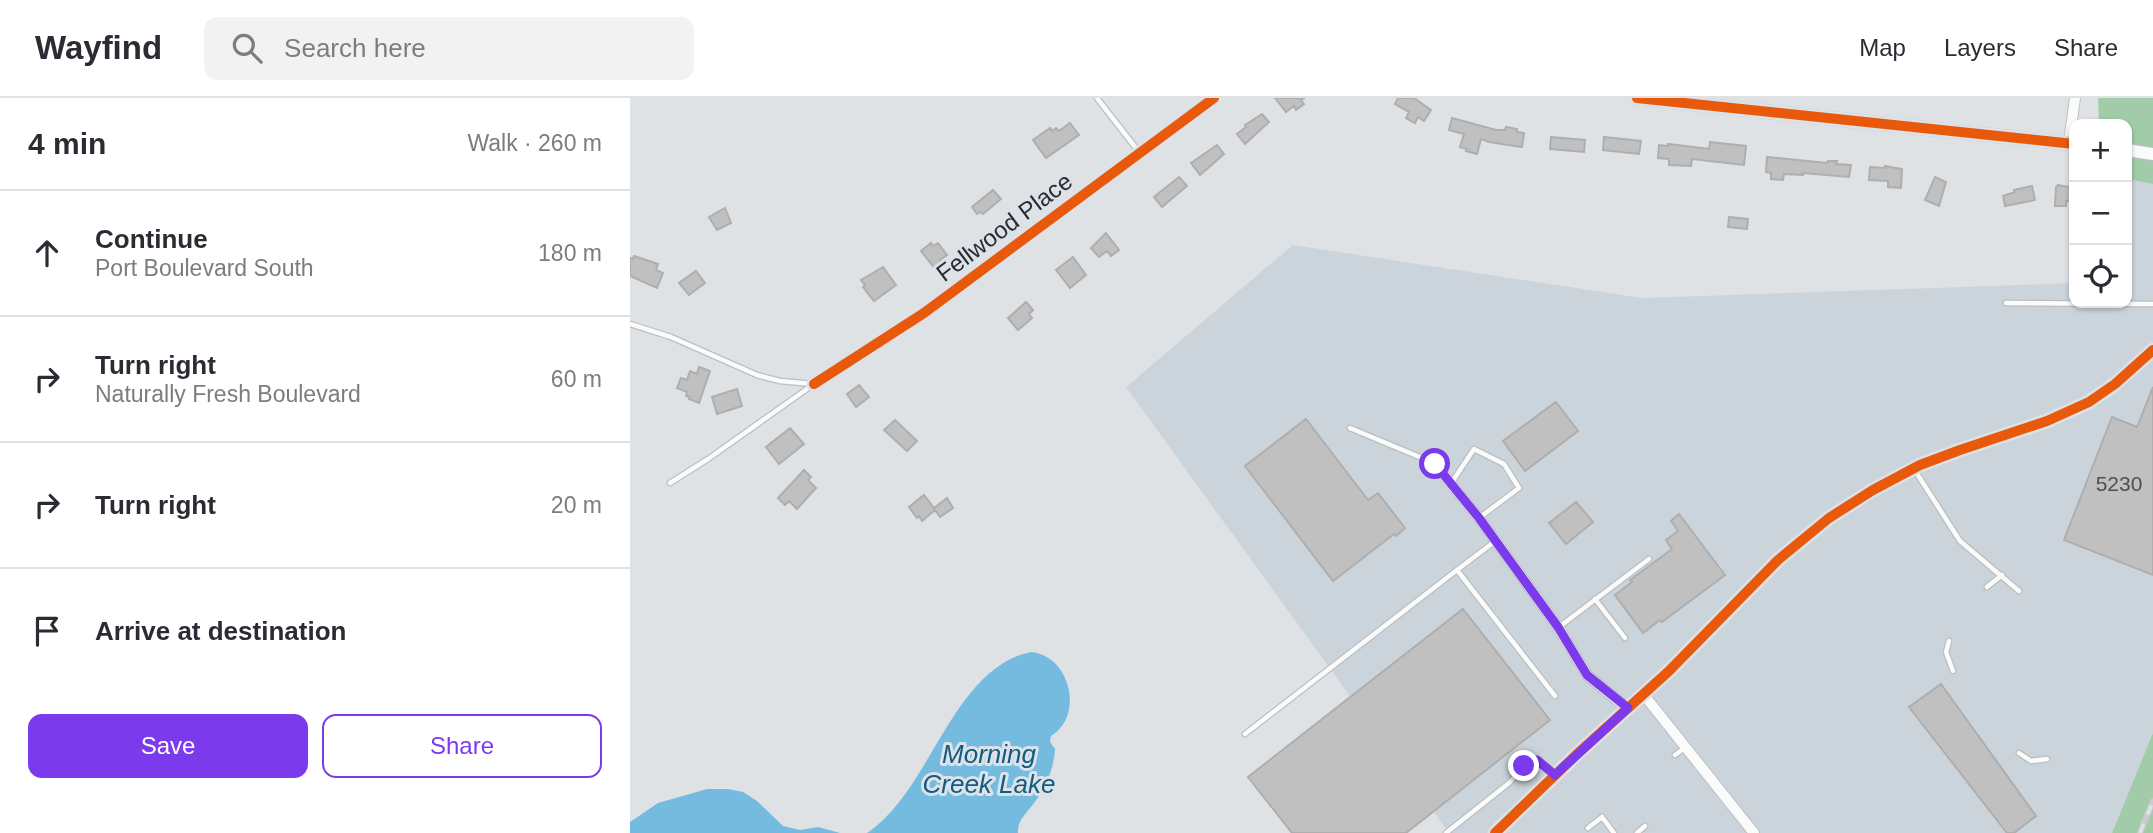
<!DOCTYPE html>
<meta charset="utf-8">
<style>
:root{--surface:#fff;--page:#f2f2f3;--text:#2b2b33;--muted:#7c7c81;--line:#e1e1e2;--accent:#7c3aed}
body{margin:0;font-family:Helvetica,sans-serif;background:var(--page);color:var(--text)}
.controls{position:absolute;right:21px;top:21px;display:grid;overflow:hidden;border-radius:14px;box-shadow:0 2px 5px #0004}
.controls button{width:63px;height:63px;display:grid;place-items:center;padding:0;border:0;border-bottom:2px solid var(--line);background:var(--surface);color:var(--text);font:35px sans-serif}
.stop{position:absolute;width:21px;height:21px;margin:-16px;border:5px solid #7c3aed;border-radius:50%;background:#fff}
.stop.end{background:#7c3aed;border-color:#fff;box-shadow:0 2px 7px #0008}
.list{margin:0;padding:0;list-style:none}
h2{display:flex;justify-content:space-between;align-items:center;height:91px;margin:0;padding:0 28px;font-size:30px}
h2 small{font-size:23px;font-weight:400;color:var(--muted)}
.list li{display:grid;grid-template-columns:46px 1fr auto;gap:21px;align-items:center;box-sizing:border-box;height:126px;padding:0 28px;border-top:2px solid var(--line)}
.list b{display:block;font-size:26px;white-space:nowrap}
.list p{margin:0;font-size:23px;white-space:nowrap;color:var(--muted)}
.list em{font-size:23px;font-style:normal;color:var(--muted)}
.actions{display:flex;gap:14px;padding:21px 28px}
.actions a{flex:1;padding:16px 0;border:2px solid var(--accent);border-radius:14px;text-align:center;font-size:24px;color:var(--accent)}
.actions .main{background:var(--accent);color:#fff}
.icon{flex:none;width:38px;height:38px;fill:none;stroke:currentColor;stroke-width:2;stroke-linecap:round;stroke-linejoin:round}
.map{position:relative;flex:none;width:1523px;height:735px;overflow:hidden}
header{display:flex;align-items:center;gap:42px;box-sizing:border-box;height:98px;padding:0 35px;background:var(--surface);border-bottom:2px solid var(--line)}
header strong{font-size:33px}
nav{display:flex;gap:38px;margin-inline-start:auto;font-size:24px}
.search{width:490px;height:63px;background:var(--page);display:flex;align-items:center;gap:18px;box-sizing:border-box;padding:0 24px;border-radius:14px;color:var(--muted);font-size:26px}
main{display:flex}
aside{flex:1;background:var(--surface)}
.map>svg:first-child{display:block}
</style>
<header>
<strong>Wayfind</strong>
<div class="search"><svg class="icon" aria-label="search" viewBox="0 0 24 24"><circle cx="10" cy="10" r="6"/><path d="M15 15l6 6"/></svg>Search here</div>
<nav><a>Map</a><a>Layers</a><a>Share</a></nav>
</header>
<main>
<aside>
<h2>4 min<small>Walk · 260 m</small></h2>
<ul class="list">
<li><svg class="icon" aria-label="ahead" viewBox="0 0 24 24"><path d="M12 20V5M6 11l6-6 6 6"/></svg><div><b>Continue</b><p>Port Boulevard South</p></div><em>180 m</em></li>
<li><svg class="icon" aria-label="right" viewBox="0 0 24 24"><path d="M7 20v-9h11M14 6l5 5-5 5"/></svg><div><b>Turn right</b><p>Naturally Fresh Boulevard</p></div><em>60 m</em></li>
<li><svg class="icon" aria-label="right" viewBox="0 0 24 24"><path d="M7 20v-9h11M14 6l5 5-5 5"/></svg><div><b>Turn right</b></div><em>20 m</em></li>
<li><svg class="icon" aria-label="arrive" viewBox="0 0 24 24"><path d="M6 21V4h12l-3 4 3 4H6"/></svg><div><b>Arrive at destination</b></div></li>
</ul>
<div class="actions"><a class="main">Save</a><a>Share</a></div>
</aside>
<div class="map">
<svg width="1523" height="735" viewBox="0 0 1523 735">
<rect width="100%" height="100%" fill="#dfe2e5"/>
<path fill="#ccd4db" d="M1497,81l26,5v549l-41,100h-663l-323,-446 167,-142 349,53 432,-15v20h53z"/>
<path fill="#a2cba9" d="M1468,0h55v86l-26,-5v-55h-28z
M1523,635v100h-41z"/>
<path fill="#75bbe0" d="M401,554c39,3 54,64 20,84l-1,6 5,7c-1,19 -9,39 -21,54 -7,10 -17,17 -16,30h-151c64,-42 85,-165 164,-181z
M77,691h21l15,3 14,9 26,25 17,4 18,-3 22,6h-210v-11l28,-19z"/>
<path fill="#c0c0c1" stroke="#aeaeaf" stroke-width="2" d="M645,0h29l-3,2 3,4 -8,6 -2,-4 -8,6z
M768,0h16l17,12 -7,11 -6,-4 -3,6 -9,-5 3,-6 -14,-8z
M632,16l7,8 -24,22 -8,-10 9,-7 -1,-2z
M822,20l44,12h9l1,-3 11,2v3l7,1 -2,14 -33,-5 -8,-3 -4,15 -11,-3 1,-2 -7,-2 4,-13 -15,-4z
M440,25l9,12 -33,23 -13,-18 17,-12 2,3 4,-3 3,3z
M921,39l34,3 -1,12 -34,-3z
M974,39l37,4 -2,13 -36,-4z
M1080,44l36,4 -2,19 -52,-6 -1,7 -22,-1v-6l-11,-1 1,-13 9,1v-2l41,5z
M587,47l7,9 -24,21 -9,-12z
M1137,59l60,6 1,-2h9l-1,3 15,1 -2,12 -46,-4v2l-19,-1 -1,6 -12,-1v-6l-5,-1z
M1255,68l17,3 -1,19 -13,-1v-6l-19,-1 1,-13 15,1z
M549,79l8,9 -25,21 -8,-10z
M1305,79l11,5 -7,24 -14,-6z
M1428,87l16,3v14l-8,-1v5h-11l1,-19z
M1402,88l3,14 -30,6 -2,-10 12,-4 -1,-2z
M363,92l8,9 -18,15 -3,-2 -3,2 -5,-7z
M95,110l6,15 -14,7 -8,-13z
M1099,119l19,2 -1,10 -19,-2z
M476,135l13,17 -8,6 -4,-5 -8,6 -8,-9z
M301,145l2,3 5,-3 9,12 -7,5 3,4 -7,6 -15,-19z
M4,158l24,8 -2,6 7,3 -6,15 -27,-12v-18l3,1z
M443,159l13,18 -16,13 -14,-18z
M253,169l13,18 -22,16 -11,-14 2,-2 -4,-5z
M66,173l9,12 -16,12 -10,-12z
M396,204l7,8 -4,4 3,4 -14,12 -10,-12z
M69,269l11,4 -11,32 -10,-4 1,-2 -4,-1 1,-4 -10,-4 4,-10 6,2 3,-9 7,3z
M229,287l10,12 -13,10 -9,-13z
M1523,289v188l-89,-35 48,-123 25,10z
M107,291l5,17 -25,8 -5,-17z
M926,304l22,29 -53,40 -22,-30z
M676,321l62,81 10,-7 27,35 -9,8 -2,-2 -61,47 -88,-115z
M265,322l22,21 -10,10 -23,-21z
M160,330l14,16 -25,20 -13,-17z
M174,372l7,7 -3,3 8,8 -19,21 -8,-8 -4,4 -7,-7z
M294,397l10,13 13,-10 6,10 -13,9 -5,-7 -13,11 -3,-5 -2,2 -8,-11z
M946,404l17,20 -27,22 -17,-21z
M1049,416l46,61 -63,47 -2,-2 -17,13 -28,-38 17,-13 -2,-2 42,-31 -6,-9 12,-9 -7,-10z
M833,511l87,111 -144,113h-114l-44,-56z
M1311,586l95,132 -22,17h-7l-98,-126z"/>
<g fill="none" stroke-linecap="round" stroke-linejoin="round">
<defs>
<path id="service" d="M467,0l42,54
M1376,205l147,1
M0,226l41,13 86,38 23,6 33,3
M720,330l84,35
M1284,371l46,72 59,50
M822,384l22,-33 30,15 15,24 -40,30
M40,385l38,-24 106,-75
M864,444l-37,28 98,126
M1357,489l15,-12
M965,501l30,39
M929,529l90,-68
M1319,543l-3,11 7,19
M615,636l212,-164
M1389,655l12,8 16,-2
M1045,657l11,-8
M958,730l14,-11 12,16
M816,735l63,-50 22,-23h6l18,15
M1007,735l8,-7"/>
<path id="minor" d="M1439,45l6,-45
M184,286l110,-71 290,-215
M805,366l44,54 79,109 29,48 40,33
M1014,597l110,138
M865,735l81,-78 93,-84 109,-111 51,-42 44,-28 47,-25 40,-15 87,-29 42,-19 26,-18 38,-34"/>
<path id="tertiary" d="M1007,0l437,46
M1497,52l26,4"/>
</defs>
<use href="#service" stroke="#bcbec0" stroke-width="7"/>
<use href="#minor" stroke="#bcbec0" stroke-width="12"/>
<use href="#tertiary" stroke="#bcbec0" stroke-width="15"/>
<use href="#service" stroke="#fafbfb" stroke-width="4.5"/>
<use href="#minor" stroke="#fafbfb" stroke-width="10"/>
<use href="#tertiary" stroke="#fafbfb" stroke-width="12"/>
<defs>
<path id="rail" d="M1510,735l13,-32"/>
</defs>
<use href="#rail" stroke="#cacbcc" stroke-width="6"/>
<use href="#rail" stroke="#dce2e8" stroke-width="3.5" stroke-dasharray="10" stroke-linecap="butt"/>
<defs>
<path id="cycleway" d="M1007,0l437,46
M184,286l110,-71 290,-215
M865,735l81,-78 93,-84 109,-111 51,-42 44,-28 47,-25 40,-15 87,-29 42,-19 26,-18 38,-34"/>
</defs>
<use href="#cycleway" stroke="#dce2e8" stroke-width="15"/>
<use href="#cycleway" stroke="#e8590c" stroke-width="10"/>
</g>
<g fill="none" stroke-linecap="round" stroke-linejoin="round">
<path stroke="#7c3aed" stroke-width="9" d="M805,366l44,54 79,109 29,48 41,33 -73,67 -18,-15 -6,1 -7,5"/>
</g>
<g text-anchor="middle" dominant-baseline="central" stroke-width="6" stroke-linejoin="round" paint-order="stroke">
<g font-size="21" fill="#4f5053">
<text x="1489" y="385">5230</text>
</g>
<g font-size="24" fill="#292b2e" stroke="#dce2e8">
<text transform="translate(374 129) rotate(-37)">Fellwood Place</text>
</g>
<g font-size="26" font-style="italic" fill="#115c7f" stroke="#dce2e8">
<text x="359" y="656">Morning<tspan x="359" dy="30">Creek Lake</tspan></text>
</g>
</g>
</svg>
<div class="controls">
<button>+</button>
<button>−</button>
<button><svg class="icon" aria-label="locate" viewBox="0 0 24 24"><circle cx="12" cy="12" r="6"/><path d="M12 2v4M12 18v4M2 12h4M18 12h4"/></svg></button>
</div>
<div class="stop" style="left:805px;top:366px"></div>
<div class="stop end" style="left:894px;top:668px"></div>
</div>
</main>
